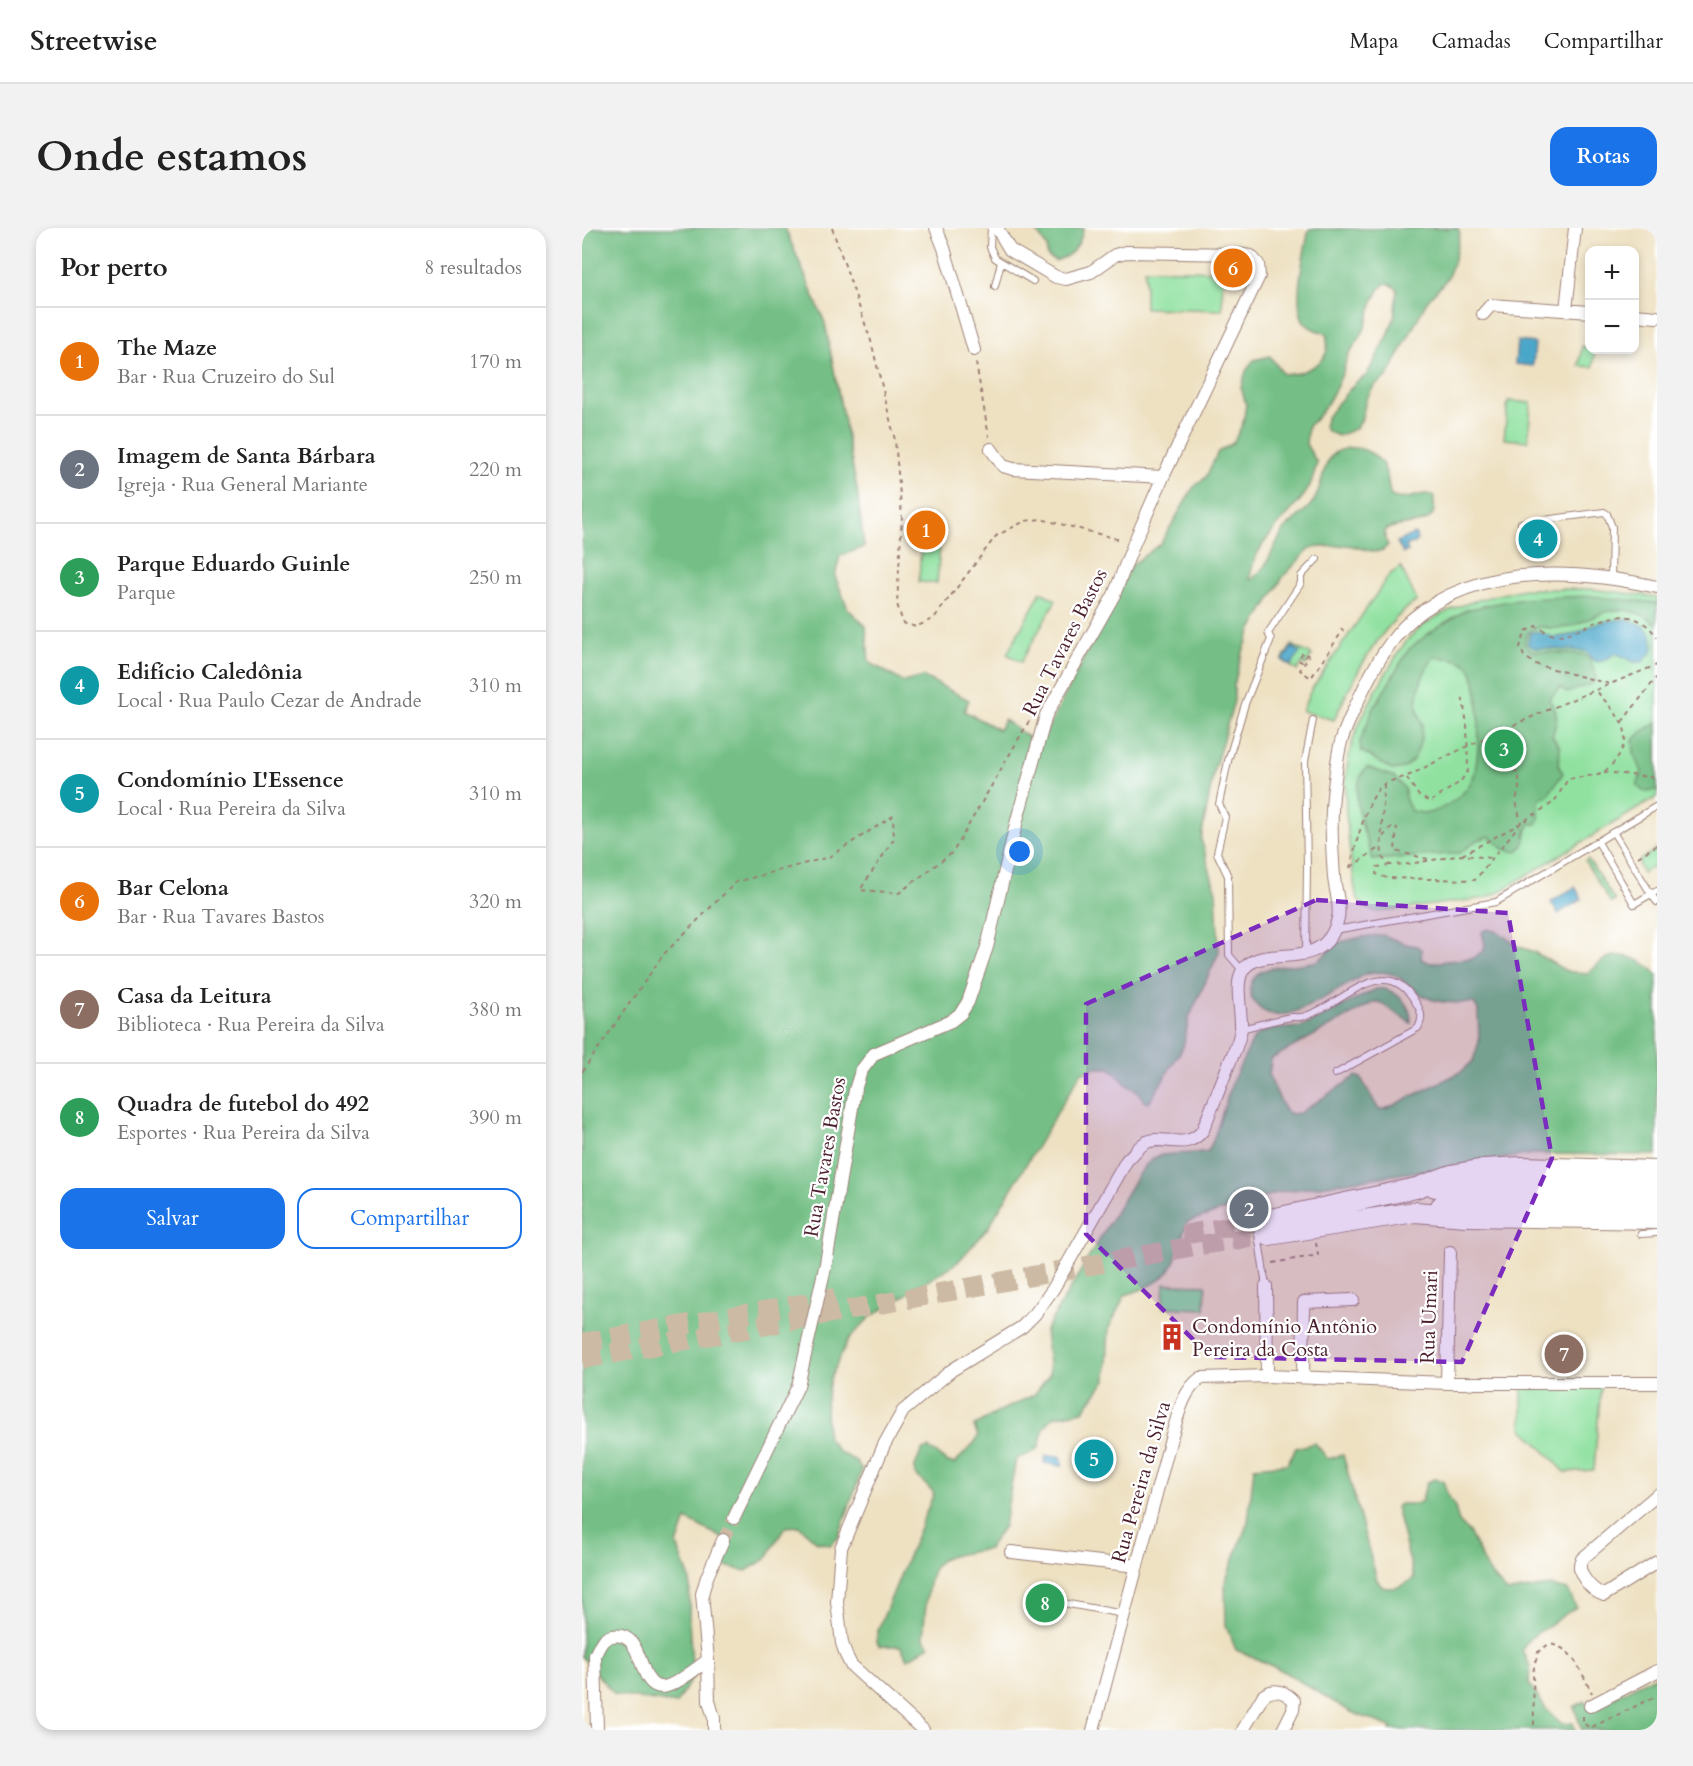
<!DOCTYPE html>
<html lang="pt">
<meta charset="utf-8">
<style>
:root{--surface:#fff;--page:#f2f2f2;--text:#222;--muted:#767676;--line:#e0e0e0;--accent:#1a73e8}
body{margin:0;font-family:Cardo,serif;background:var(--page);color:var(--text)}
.controls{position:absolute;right:18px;top:18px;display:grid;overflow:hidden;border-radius:12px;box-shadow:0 3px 9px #0003}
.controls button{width:54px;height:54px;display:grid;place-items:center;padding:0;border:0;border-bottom:2px solid var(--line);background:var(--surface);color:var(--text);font:30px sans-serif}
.you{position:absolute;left:438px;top:624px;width:21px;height:21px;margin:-15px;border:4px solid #fff;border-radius:50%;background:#1a73e8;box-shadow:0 0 0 9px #1a73e833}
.badge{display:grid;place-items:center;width:39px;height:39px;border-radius:50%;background:var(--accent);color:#fff;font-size:20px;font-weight:700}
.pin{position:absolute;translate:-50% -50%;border:3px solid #fff;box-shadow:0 2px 6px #0006}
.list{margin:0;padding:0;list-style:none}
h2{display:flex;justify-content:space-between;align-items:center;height:78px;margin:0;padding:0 24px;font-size:26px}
h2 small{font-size:20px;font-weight:400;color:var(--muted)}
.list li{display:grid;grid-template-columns:39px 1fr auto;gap:18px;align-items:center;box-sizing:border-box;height:108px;padding:0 24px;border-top:2px solid var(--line)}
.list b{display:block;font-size:22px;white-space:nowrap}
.list p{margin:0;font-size:20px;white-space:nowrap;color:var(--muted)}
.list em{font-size:20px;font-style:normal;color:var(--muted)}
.actions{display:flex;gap:12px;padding:18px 24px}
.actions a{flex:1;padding:14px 0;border:2px solid var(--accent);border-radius:18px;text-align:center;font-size:21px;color:var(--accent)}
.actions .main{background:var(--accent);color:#fff}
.map{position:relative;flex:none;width:1075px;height:1502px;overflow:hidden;border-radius:18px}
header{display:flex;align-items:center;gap:36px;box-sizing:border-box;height:84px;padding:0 30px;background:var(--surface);border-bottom:2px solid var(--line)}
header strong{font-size:28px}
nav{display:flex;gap:33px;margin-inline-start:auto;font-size:21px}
.intro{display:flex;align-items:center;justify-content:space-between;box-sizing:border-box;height:144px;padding:0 36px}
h1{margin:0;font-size:42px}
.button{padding:15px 27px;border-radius:18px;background:var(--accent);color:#fff;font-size:21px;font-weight:700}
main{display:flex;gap:36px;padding:0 36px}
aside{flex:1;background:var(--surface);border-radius:18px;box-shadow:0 3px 9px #0003}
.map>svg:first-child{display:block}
</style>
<header>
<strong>Streetwise</strong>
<nav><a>Mapa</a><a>Camadas</a><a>Compartilhar</a></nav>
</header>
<div class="intro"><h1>Onde estamos</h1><a class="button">Rotas</a></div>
<main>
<aside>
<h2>Por perto<small>8 resultados</small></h2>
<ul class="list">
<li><span class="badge" style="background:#e8710a">1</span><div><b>The Maze</b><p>Bar · Rua Cruzeiro do Sul</p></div><em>170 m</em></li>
<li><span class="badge" style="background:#6b7280">2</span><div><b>Imagem de Santa Bárbara</b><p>Igreja · Rua General Mariante</p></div><em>220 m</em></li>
<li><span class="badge" style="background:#2e9e5b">3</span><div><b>Parque Eduardo Guinle</b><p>Parque</p></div><em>250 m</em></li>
<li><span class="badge" style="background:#0f9aa8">4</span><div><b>Edifício Caledônia</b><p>Local · Rua Paulo Cezar de Andrade</p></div><em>310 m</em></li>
<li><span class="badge" style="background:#0f9aa8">5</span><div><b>Condomínio L'Essence</b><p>Local · Rua Pereira da Silva</p></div><em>310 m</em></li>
<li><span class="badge" style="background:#e8710a">6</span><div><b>Bar Celona</b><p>Bar · Rua Tavares Bastos</p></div><em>320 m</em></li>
<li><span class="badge" style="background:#8d6e63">7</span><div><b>Casa da Leitura</b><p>Biblioteca · Rua Pereira da Silva</p></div><em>380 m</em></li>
<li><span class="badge" style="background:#2e9e5b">8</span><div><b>Quadra de futebol do 492</b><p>Esportes · Rua Pereira da Silva</p></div><em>390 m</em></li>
</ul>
<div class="actions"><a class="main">Salvar</a><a>Compartilhar</a></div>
</aside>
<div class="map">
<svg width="1075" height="1502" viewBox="0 0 1075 1502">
<rect width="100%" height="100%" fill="#fff"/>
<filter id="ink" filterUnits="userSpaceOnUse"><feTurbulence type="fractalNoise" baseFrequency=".0167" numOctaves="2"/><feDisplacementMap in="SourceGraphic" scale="12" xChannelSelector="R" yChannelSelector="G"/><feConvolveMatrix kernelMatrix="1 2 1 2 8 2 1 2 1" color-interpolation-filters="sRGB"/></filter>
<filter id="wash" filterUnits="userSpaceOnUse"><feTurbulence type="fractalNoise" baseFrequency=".008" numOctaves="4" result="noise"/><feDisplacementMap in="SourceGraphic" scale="24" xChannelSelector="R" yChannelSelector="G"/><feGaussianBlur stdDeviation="1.35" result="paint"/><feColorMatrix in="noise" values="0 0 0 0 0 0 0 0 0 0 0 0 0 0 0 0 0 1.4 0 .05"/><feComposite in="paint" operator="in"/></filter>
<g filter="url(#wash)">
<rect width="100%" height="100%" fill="#eee1c2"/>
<path fill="#90e1a0" stroke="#6d8066" stroke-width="1.5" d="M563,41l78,2 -1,39 -77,-2z
M1000,118l13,4 -2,17 -14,-1z
M926,173l23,2 -3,38 -24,-2z
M339,316l19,1 -3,38 -18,-1z
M819,339l16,34c-36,22 -66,81 -83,119l-32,-9 9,-21 79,-116z
M942,361h66l67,8v200l-158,95 -13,6 -108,14c-14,-3 -20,-8 -23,-22 -6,-49 -17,-102 -2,-150 7,-22 19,-42 30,-62 7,-11 14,-24 22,-35 26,-34 80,-46 119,-54z
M459,364l15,8 -35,62 -14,-8z
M710,417l20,10 -6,10 -4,-2 -5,8 -15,-11z
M1075,621v15l-14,9 -4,-7 1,-6z
M1006,631l27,42 -4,2 -26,-42z
M582,1056l42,1 -1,24 -42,-2z
M940,1158h79l-7,84 -29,2 -43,-44z
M449,1363l31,6 -3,18 -30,-6z"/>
<path fill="#74bf86" stroke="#5f6f58" stroke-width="1.5" d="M0,0h203l40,95 32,166 7,58 -24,9 -5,20 13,33 18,17 3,36 34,20 21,-5 45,23 -5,11 35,19 5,-10 26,18 11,4 91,-177 29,-22 32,-55 13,-11 12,-25 15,-9 10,-20 3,-19 -5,-16 5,-17 8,-11 16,-4 13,18c13,2 38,-7 43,-21 3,-6 1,-13 0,-20 -8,-2 -16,-4 -21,-10 -14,-16 0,-74 4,-94l149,-1 2,6c-4,15 -6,34 -15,47 -6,8 -14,13 -19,22l-38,73 -14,10 -8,14 -5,21 -6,8 -17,7 -11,-5 -3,-5 3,-9 10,-13 19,-22 10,-6 22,-40 6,-18 3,-29 -7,-5 -5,-1c-14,14 -14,30 -21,47 -4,10 -13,18 -17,28 -2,4 -2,9 -4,14 -7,18 -20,42 -35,54l-2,18 11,19c-3,10 -5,22 -12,31 -19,26 -53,50 -55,86 20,-11 22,-36 36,-52 8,-9 20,-16 27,-26 9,-13 8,-29 16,-42 4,-8 10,-10 19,-12 17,-2 34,9 38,25 3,8 2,15 5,23 18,8 28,-7 43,0 -1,6 1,9 0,14 -2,19 -39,11 -49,21v8l3,6 -5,5 -8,2 -27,-7 -38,3 -27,29 -32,54 -10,26 -7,28v16l-20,69 -13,69 15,53 3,60 -30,66 -6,29 -34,56 -5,-2 -6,-9 -11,-7 -17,-17h-16l-13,5 -93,155 -30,34 -88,55 -22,23 -18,39 -4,24 1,34 12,15 17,9 6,9 -24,68 -8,7 -13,-3 -18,-16 -14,1 -19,32 -20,12 -22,-5 5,-25 -43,-22 -9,26 13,34 -1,43 4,54 -17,28 -61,-9 -33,-38z
M452,0h50c-5,18 -10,27 -29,33l-8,-5v-9z
M1008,368l67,7v18l-3,2c-11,-11 -32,-16 -48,-11 -13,4 -25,12 -39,15 -15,4 -28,-5 -40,6l-3,11 8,7 50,3 7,3 7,20 -3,6 -26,10 -7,-6 -11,13c11,13 8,22 3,36l8,11 -1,20 4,6 -15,22 -9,5c-2,9 3,16 -2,24h-7c-8,10 -1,20 -14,28l-12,-3 -15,-13 -13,5 -16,12 -87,7c-8,-27 -28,-70 -6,-93l27,10 11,12v9l6,13c6,1 13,3 18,2 16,-4 37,-19 43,-33 9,-18 10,-98 -3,-113 -8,-9 -23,-9 -35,-10 -11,14 -16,30 -17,48 0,7 4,12 5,18 1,14 -4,35 -16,44 -4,2 -10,2 -14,3l-31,-19 -1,-9 12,-31 37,-62 27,-21 30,-18 26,-6 32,-5z
M1075,495v67l-14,1 -6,-5 5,-14 -8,-19 -1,-13 11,-10z
M906,701l11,3 18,14 17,6 32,19 21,3c7,-5 15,-15 23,-17 17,-4 38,5 47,18v180l-123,-1 -254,38 -93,30c-14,46 -12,58 -62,73l-16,33 -3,52 -23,31 -30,6 -9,11 -5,19 -8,6 -15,6 -12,67 -16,23c-12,3 -42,5 -50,14 -12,11 -13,57 -15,74l6,9 -21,13 -8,-13h-21l-2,-4 1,-12 56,-137 -19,-19 -1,-6 8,-18 7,-2 17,13 8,3 21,-22 3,-6 -4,-10 24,-14 36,-17 16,-21 -5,-43 92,-155c6,-7 12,-17 21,-20 15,-4 34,-1 50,-5l5,-10 20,-61 21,-42 6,-5 15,-4 26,-2 75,-38c18,-3 36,16 35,34l-32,-21h-5l-103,57 -2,17 16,35 6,3 9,-1 56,-37 5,2 18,32 9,-2 73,-36 12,-11 6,-19 -1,-32 -4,-7c-15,-1 -33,1 -46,-5 -28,-12 -25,-32 -62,-24 -23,12 -60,38 -84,41 -21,3 -45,-23 -24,-41 12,-10 43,-8 59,-13 9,-4 12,-14 21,-18 8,-3 41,-10 48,-7 10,5 19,9 31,10l5,4 -1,9 9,4 43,-5 10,-7 2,-6 -3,-13z
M733,1215l13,16 15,-4 34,125 5,7c13,3 21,-1 32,-9l-18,-71 3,-3h17l6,-3 4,-18 8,-4 9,2 5,16 6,7 5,18 10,10 20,40 18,20 43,-6 18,4 8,17 -47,32 -7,11 8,16 -1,18 17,25 16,15 11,-1 2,7h-185l1,-3 -40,-15 -70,-42 -45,-20 -10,-24 -1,-44 23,-60 6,-55 33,-3 9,-16z
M1075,1447v55h-75l-8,-23 11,-6 4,8z"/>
<path fill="#4ba7ca" stroke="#4a637a" stroke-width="1.5" d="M935,113l18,2 -2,23 -18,-2z
M831,306l3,1 1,6 -3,3 -2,-1 -6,3 2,5 -5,2 -6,-11z
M1044,391c17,4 31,14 26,33l-10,10h-8l-18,-9c-7,4 -16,13 -24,6 -2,-3 -4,-6 -7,-8l-51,-3 -7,-4 3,-11c10,-5 16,5 27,4 14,0 24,-6 36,-12 11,-5 22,-5 33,-6z
M710,419l8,5 -9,14 -8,-6z
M993,659l7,12 -24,15 -7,-12z
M464,1228h13l3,2v8l-18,-3z"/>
</g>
<g filter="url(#ink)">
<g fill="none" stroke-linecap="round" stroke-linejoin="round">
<path stroke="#cdbaa4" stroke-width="12" stroke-dasharray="12 6" stroke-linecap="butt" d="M141,1312l11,-22"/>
<path stroke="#cdbaa4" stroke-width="20" stroke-dasharray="20 10" stroke-linecap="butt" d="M601,1007l83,-15
M0,1115l253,-45
M0,1131l618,-114 69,-10"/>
<defs>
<path id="service" d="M409,0l-1,19 5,11 38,23
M413,58l6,-24
M939,295l83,-11 3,2 5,13 -1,51
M1016,614l36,62 17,-10 -38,-62
M1075,663l-6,3 6,8
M753,702l161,-28 161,-96
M724,726l1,-87 -2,-106 8,-41
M660,742l-13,-15 -1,-79 -11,-23 8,-36 -6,-13 9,-43 17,-57 26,-65 -3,-6 33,-50v-7l16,-17
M659,801c17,-4 33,-9 50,-12 4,0 9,1 14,-1 37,-10 80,-67 111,-13 6,9 7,16 2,25l-83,46
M672,980l12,78
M1059,1006l16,-1
M481,1375l61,11"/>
<path id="minor" d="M354,0l8,20 30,102
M984,82l9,-82
M901,86l8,-9 99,7
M1052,87l23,2
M409,221l12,17 10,3 150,8
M684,1058l1,90
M721,1149l1,-75 49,-2
M865,1155l3,-131
M1075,1267l-75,64c-8,13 10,32 22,36l53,-33
M152,1290l64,-132 28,-123 29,-173 6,-19 13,-17 77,-33 10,-8 7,-11 19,-55 30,-127 29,-105 68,-120 20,-52 29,-66 96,-201 -1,-12 -7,-8 -16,-2 -109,-2 -11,3 -24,17 -25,7 -10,-2 -46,-27 -13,-22
M429,1324l126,14
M1008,1478l67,-35
M15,1502l-2,-75c4,-8 7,-17 17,-19 34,-6 24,50 49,51 12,1 37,-20 47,-27
M132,1502v-12l-5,-17 -1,-41 -6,-66 5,-17 16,-37
M341,1502l-72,-65 -5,-10 -4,-12 -5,-41 4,-54 43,-103 19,-34 49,-41 70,-43 13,-13 18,-25 74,-129c6,-5 11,-13 18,-17 18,-10 41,10 58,-13 8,-21 17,-42 25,-64 5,-12 12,-25 13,-38 1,-16 -7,-45 2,-58 19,-29 82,7 95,-52 3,-12 -3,-28 -4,-41 -2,-29 -4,-61 0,-90 2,-15 3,-31 7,-45 5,-17 14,-34 21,-50 12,-25 27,-52 48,-71 67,-58 166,-52 247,-34
M511,1502l78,-292c7,-21 11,-47 30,-60l66,-2 180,7h210
M661,1502l20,-34c11,-9 23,-4 31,5l-1,9 -10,20"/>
<path id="primary" d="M853,959l110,-1 112,3
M859,978l31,-5 185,3
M684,992l150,-32 35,-13 33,-6 37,-2 136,4
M687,1007l146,-23 51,4 191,3"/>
</defs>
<use href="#service" stroke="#9c8076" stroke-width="8"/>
<use href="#minor" stroke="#9c8076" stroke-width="14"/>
<use href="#primary" stroke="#9c8076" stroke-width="22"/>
<path stroke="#9c8076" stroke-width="2" stroke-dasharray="4.5 4.5" stroke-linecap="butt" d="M250,0l39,113 24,99 7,77 -5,87 6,19 13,4 18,-9 62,-82 29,-15 16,-2 81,21
M394,135l13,74
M725,426l-5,8 -4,-2 5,-8 6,4 -9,14 11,8 32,-48 -3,-2
M1027,456l-74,-20 -11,-8 -4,-9 6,-16 10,-5c7,3 12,9 21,9 10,1 21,-5 30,-9 28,-13 51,-16 70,11
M1040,494l35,-45
M925,500c-3,25 -8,29 12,46v14l-3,13 5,22
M1022,544l53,6
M825,550l12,18 11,6 30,-20 8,-11 -1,-47 -5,-29
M802,557c0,13 -5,66 -1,73 1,2 5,5 7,7l19,-1 53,-9 29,3
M801,609l6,-8 6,-3 2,2 -2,23 33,8
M880,627l59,-32 33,-21 14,-23c9,-2 30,-3 37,-8 10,-7 23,-27 20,-39 -3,-15 -20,-30 -29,-42
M1056,629l19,-12
M808,637l-13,2 -1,7 11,4 88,2 44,-55
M769,639l29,-20
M768,640c5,-20 17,-73 34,-84 9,-5 21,-6 30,-11 78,-41 161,-75 243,-108
M0,844l81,-117 73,-73 93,-25 64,-41 1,23 -34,51 39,3 54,-41 76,-131 3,-1
M691,1035l45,-8 -2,-12
M1001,1488v7l7,5 67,-32
M952,1497l-1,-53 5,-20 11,-8c25,3 32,29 43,49"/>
<use href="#service" stroke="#fff" stroke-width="6"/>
<use href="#minor" stroke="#fff" stroke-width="12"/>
<use href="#primary" stroke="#fff" stroke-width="20"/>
</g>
</g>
<path fill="#7b2cbf" fill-opacity="0.2" stroke="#7b2cbf" stroke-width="4.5" stroke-dasharray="12 8" stroke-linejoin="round" d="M734,672l192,13 44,245 -90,204 -251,-5 -125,-123v-230z"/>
<defs>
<symbol id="building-bare" viewBox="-9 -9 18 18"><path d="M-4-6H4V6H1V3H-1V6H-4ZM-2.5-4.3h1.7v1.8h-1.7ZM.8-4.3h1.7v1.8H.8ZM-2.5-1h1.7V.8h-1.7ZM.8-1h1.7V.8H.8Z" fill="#c8321e" stroke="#fff" stroke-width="2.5" paint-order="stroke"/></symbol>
</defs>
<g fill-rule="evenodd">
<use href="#building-bare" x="571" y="1090" width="38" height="38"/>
</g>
<g text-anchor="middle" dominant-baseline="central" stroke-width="4.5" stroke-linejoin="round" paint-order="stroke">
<g font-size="20" fill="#4a1f2b" stroke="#fff">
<text transform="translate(483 414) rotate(-63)">Rua Tavares Bastos</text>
<text transform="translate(243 929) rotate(-80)">Rua Tavares Bastos</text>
<text transform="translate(847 1089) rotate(-88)">Rua Umari</text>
<text transform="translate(559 1254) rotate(-74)">Rua Pereira da Silva</text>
</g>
<g font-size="20" fill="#4a1f2b" stroke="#fff" text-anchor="start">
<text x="610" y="1098">Condomínio Antônio<tspan x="610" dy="23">Pereira da Costa</tspan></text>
</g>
</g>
</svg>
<div class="controls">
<button>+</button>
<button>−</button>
</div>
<div class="you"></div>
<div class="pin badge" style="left:344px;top:302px;background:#e8710a">1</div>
<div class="pin badge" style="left:667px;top:981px;background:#6b7280">2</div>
<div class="pin badge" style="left:922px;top:521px;background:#2e9e5b">3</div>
<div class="pin badge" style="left:956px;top:311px;background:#0f9aa8">4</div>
<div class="pin badge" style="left:512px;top:1231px;background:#0f9aa8">5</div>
<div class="pin badge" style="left:651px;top:40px;background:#e8710a">6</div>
<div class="pin badge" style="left:982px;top:1126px;background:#8d6e63">7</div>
<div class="pin badge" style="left:463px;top:1375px;background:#2e9e5b">8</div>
</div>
</main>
